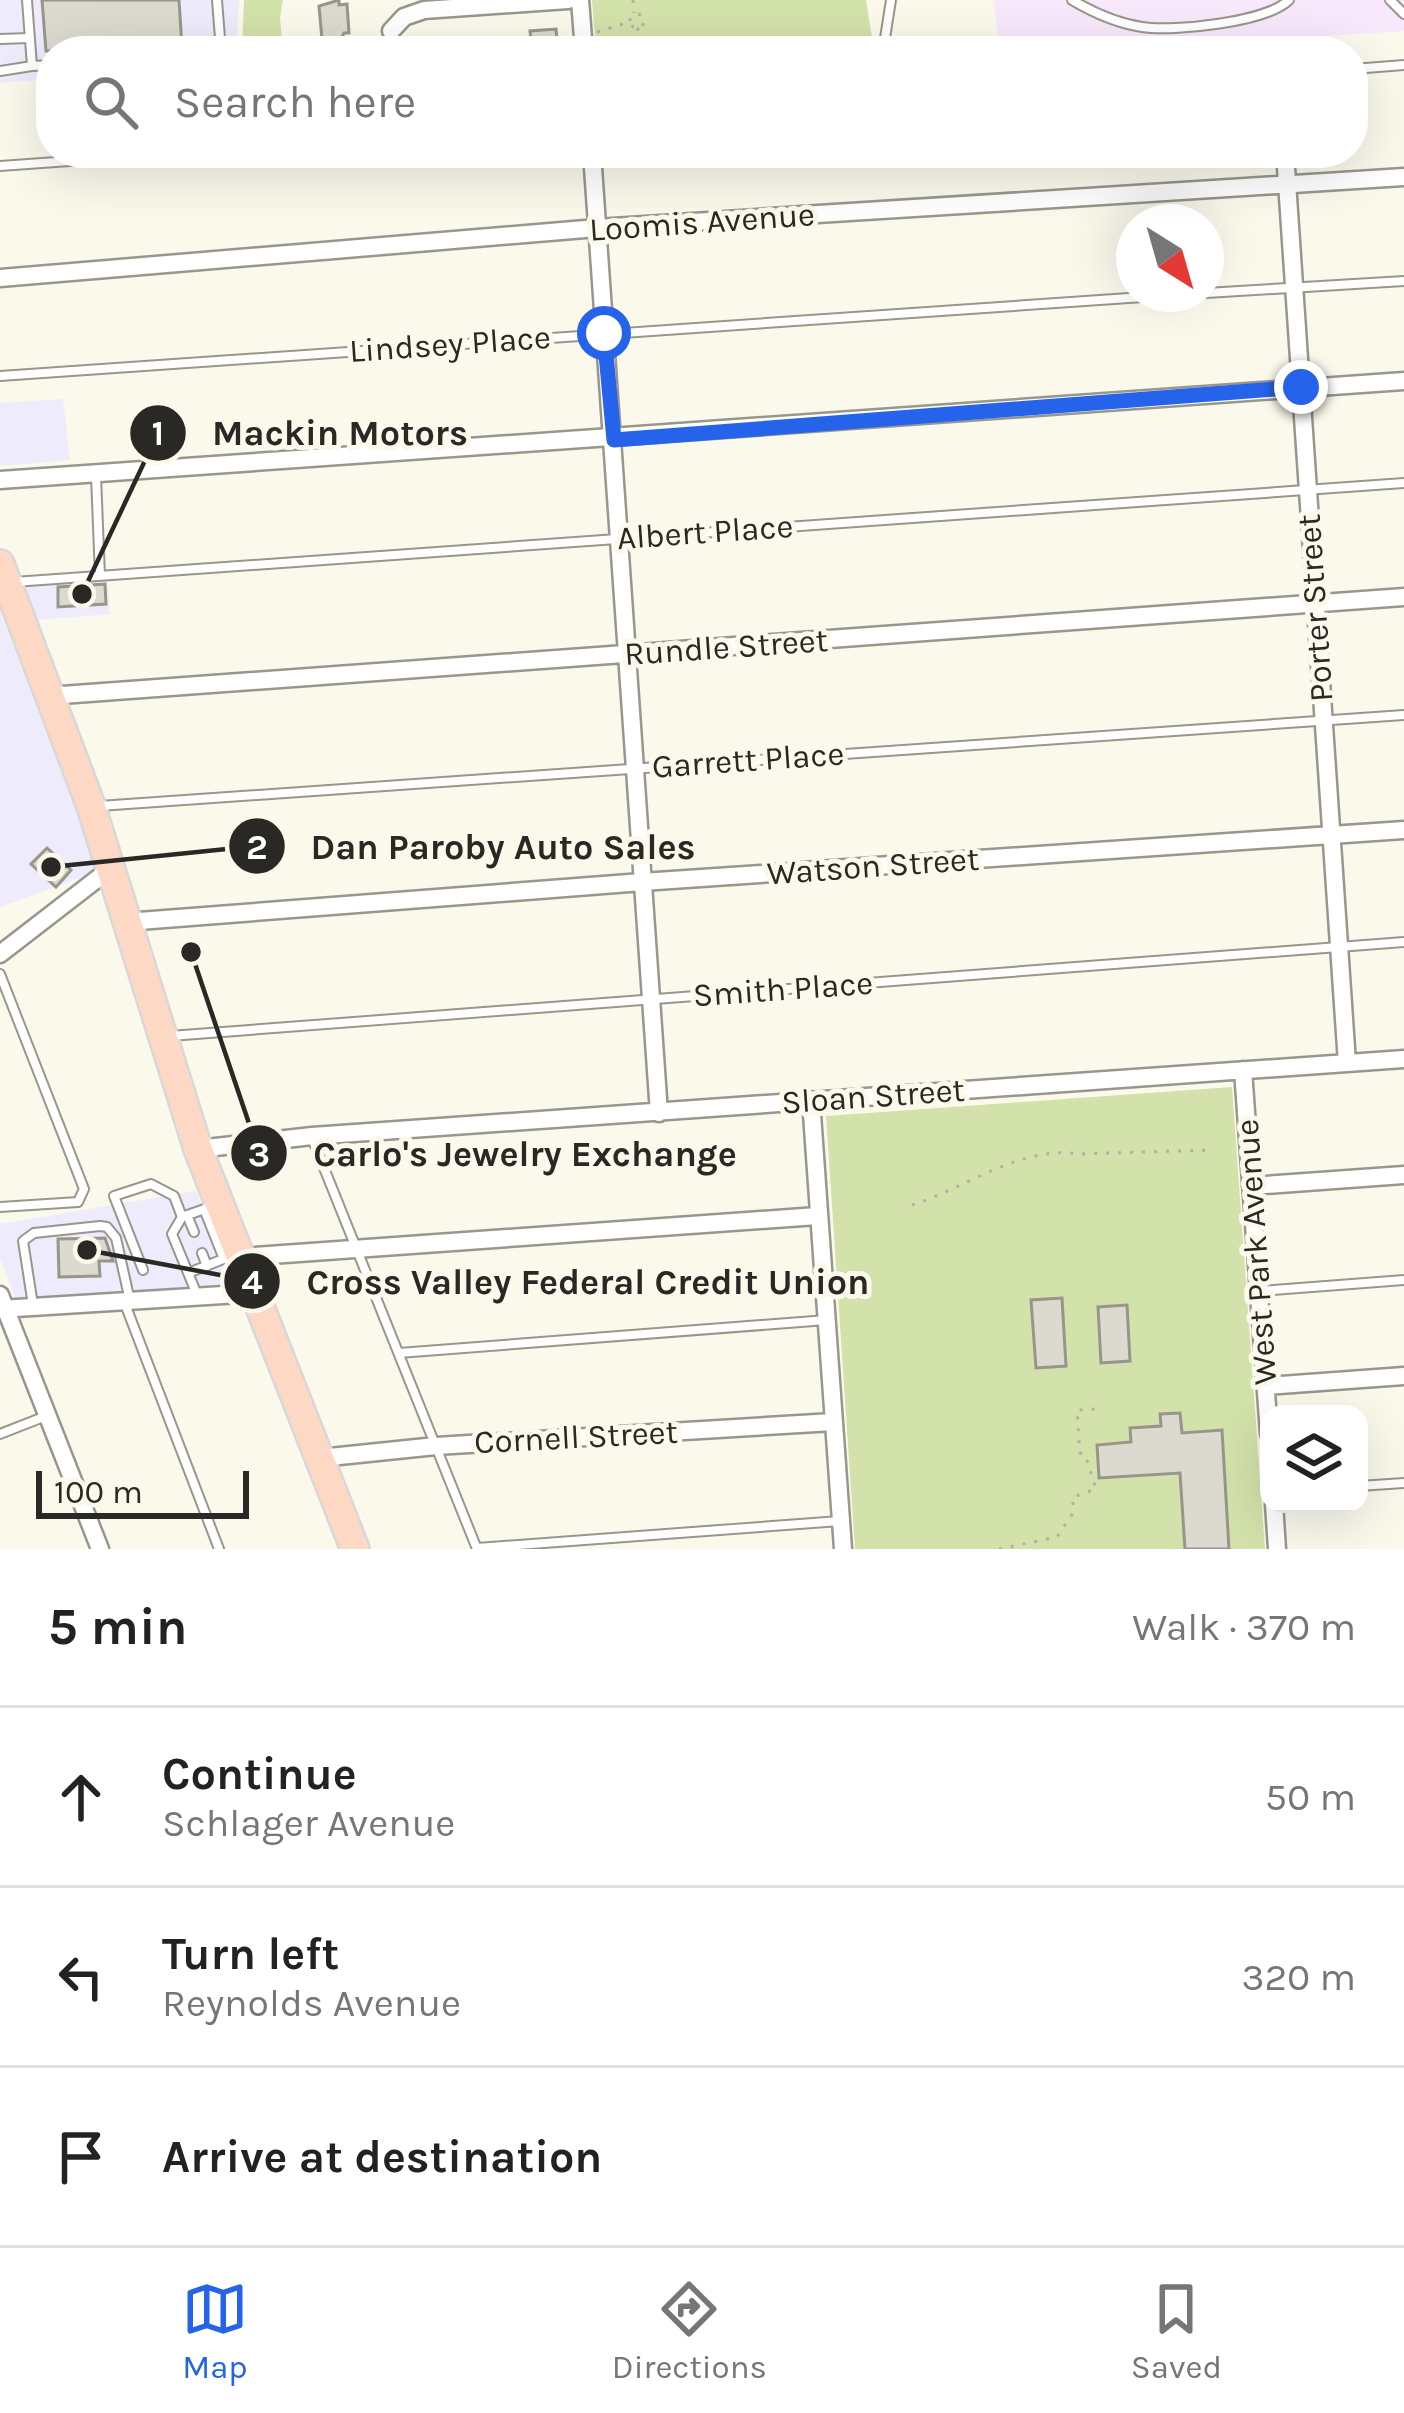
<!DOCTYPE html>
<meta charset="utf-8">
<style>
:root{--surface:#fff;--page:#f6f6f6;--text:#222;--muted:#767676;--line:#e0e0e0;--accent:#2563eb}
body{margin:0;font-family:Karla,sans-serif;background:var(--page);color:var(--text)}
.controls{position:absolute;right:36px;bottom:36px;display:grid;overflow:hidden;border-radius:24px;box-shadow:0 12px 48px #0002}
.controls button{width:108px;height:108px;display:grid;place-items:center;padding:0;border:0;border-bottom:3px solid var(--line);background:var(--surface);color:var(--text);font:60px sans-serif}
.compass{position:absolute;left:1116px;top:204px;width:108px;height:108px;border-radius:50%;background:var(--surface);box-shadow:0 12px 48px #0002;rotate:143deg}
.scale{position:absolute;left:36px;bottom:30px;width:213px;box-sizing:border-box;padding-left:12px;border:6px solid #2a2824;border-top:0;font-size:33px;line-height:42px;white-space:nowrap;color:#2a2824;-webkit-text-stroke:9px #fbf8ec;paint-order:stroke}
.stop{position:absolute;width:36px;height:36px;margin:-27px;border:9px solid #2563eb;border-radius:50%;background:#fff}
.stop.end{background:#2563eb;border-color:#fff;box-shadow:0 3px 12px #0008}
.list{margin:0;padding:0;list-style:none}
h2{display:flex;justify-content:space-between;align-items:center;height:156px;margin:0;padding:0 48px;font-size:51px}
h2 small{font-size:39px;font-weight:400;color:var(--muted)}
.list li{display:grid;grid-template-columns:78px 1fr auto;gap:36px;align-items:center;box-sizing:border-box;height:180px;padding:0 48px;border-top:3px solid var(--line)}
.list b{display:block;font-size:45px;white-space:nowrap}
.list p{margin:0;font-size:39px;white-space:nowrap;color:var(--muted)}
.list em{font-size:39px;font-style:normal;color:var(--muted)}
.icon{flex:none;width:66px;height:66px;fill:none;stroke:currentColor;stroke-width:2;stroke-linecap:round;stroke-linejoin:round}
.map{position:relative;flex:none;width:1404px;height:1549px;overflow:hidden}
.search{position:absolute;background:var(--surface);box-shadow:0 12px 48px #0002;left:36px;right:36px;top:36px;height:132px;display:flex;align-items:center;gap:30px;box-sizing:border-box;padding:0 42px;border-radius:48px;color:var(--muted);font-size:45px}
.sheet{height:696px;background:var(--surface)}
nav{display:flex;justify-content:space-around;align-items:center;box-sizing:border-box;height:168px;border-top:3px solid var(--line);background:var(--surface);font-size:33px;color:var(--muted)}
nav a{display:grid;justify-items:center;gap:6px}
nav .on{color:var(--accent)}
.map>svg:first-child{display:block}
</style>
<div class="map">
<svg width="1404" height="1549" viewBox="0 0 1404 1549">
<rect width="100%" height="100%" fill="#fbf8ec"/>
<path fill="#eeebfd" d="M0,0h239l-3,51h-185v28l-51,4z
M63,399l7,61 -70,6v-63z
M107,579l3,35 -73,6 -12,-34z
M0,612l99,259 -99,36z
M196,1191l35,92 -215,18 -16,-44v-33z"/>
<path fill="#f7e8fb" d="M994,0h410v31l-316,20h-89z"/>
<path fill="#d3e1aa" d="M244,0h39l-3,18 3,33h-41z
M592,0h274l8,51h-278z
M1232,1087l33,462h-410l-29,-433z"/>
<path fill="#dcd9ce" stroke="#98958b" stroke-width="3" d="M42,0h137l3,48 -136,3z
M339,0v5l8,-1 2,29h-5l-3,6 1,12h-19l-4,-45z
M556,29l2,22h-26l-2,-20z
M105,584l1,20 -48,3v-20z
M47,848l24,22 -15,17 -25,-23z
M105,1238l8,23h-14l1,15 -41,1 -1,-38z
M1062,1298l4,68 -30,2 -5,-68z
M1127,1305l3,56 -29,2 -3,-56z
M1180,1413l2,20 40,-3 7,119h-44l-5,-76 -81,5 -2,-33 34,-3 -1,-14 31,-2 -1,-12z"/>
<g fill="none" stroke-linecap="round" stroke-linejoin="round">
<defs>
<path id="service" d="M217,0l4,51
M1072,0c22,13 44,23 70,27 32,5 125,-5 147,-27
M1390,0l14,14
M0,39l29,-1
M883,51l8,-51
M32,66l19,-1
M1353,69l51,-4
M0,71l32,-5 -5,-66
M0,166l182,-13
M1206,293l198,-12
M0,376l1187,-82
M96,476l4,100
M14,582l1390,-99
M99,806l1305,-91
M0,974l84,215 -6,13 -78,5
M170,1036l1234,-94
M312,1138l165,411
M204,1209l20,50
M187,1215l7,17
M182,1217l-10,17 26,63
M202,1253l5,13
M143,1270l-29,-74 37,-12 23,12 8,21 31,-11
M188,1273l43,-17
M1260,1291l144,-11
M125,1304l94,245
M33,1305l-10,-64 11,-8 66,-7 7,1 9,11 14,63
M399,1353l428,-33
M0,1434l46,-18
M1359,1486l45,-3
M477,1548l363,-27"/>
<path id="minor" d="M580,0l4,51
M391,31l13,-14 20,-7 144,-10
M592,153l67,960
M1285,153l62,910
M0,278l597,-50 807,-51
M0,480l1404,-99
M48,696l1356,-99
M126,922l516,-40 762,-52
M0,954l110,-85
M1243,1070l26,364
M811,1100l32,449
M198,1149l114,-13 1092,-77
M1251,1186l153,-11
M242,1257l575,-41
M0,1295l100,254
M0,1309l255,-16
M1266,1386l138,-10
M320,1458l116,-12 397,-24
M1274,1504l3,45"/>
<path id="primary" d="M0,564l91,242 107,343 157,400"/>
</defs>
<use href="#service" stroke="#99968b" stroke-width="12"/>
<use href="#minor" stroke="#99968b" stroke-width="21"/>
<use href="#primary" stroke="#d9d8d8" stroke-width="32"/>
<path stroke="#b3b0a7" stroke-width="3" stroke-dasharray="3 9" stroke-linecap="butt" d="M633,0l1,13
M630 21a7 7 0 1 1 14 0a7 7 0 1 1-14 0Z
M637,28l17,23
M597,32l33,-10
M912,1205c54,-17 109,-60 167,-51l132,-4
M999,1549l58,-12 16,-24v-16l23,-8 -11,-35 -5,-1 -3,-43 23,-1"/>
<use href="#service" stroke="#fff" stroke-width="8"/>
<use href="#minor" stroke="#fff" stroke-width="16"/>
<use href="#primary" stroke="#fdd8c4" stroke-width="27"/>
</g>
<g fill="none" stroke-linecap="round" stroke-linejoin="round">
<path stroke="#2563eb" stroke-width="15" d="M604,333l10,107 687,-53"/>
</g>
<g text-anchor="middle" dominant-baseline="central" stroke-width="10" stroke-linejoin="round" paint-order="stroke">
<g font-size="33" fill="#2a2824" stroke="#fbf8ec">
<text transform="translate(702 222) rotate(-4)">Loomis Avenue</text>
<text transform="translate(450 344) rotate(-4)">Lindsey Place</text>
<text transform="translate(705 532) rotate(-4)">Albert Place</text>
<text transform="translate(1315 608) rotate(-94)">Porter Street</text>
<text transform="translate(726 647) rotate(-4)">Rundle Street</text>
<text transform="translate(748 760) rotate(-4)">Garrett Place</text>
<text transform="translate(873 866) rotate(-4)">Watson Street</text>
<text transform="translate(783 989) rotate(-4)">Smith Place</text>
<text transform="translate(873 1096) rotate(-4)">Sloan Street</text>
<text transform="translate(1256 1252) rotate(-94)">West Park Avenue</text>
<text transform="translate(576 1437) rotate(-3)">Cornell Street</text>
</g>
</g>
<path fill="none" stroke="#2a2824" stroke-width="4.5" d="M82 594L158 433M51 867L257 846M191 952L259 1153M87 1250L252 1281"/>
<g fill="#2a2824" stroke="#fbf8ec" stroke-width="4.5">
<circle cx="82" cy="594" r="12"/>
<circle cx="51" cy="867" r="12"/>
<circle cx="191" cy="952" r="12"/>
<circle cx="87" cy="1250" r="12"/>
<circle cx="158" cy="433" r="30"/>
<circle cx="257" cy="846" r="30"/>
<circle cx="259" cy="1153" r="30"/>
<circle cx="252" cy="1281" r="30"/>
</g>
<g font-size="36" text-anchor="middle" font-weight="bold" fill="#fff">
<text x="158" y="445">1</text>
<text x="257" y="859">2</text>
<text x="259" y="1166">3</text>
<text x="252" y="1294">4</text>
</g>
<g font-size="36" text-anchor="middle" font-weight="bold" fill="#2a2824" stroke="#fbf8ec" stroke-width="10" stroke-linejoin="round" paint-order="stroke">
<text x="340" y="445">Mackin Motors</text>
<text x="503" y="859">Dan Paroby Auto Sales</text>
<text x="525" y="1166">Carlo's Jewelry Exchange</text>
<text x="588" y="1294">Cross Valley Federal Credit Union</text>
</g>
</svg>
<div class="controls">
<button><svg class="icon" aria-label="layers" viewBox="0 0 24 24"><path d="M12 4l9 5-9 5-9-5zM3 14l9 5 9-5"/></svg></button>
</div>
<svg class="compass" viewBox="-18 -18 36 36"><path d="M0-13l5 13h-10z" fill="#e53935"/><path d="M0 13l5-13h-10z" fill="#767676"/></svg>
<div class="scale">100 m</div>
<div class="stop" style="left:604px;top:333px"></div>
<div class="stop end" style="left:1301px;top:387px"></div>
<div class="search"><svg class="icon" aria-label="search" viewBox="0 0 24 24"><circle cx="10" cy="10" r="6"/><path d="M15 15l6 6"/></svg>Search here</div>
</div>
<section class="sheet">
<h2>5 min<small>Walk · 370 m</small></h2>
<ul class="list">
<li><svg class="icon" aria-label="ahead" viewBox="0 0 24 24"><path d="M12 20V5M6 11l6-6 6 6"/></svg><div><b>Continue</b><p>Schlager Avenue</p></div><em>50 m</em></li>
<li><svg class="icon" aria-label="left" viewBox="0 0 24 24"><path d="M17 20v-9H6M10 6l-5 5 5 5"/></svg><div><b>Turn left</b><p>Reynolds Avenue</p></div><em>320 m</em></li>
<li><svg class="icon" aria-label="arrive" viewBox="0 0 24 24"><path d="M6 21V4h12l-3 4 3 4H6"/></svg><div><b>Arrive at destination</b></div></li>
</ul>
</section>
<nav>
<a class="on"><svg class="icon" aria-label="map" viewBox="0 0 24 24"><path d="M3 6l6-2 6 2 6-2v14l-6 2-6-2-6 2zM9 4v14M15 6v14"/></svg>Map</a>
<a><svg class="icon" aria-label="directions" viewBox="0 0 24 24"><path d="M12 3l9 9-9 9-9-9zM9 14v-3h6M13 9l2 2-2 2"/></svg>Directions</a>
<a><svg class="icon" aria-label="saved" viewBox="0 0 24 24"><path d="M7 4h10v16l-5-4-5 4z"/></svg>Saved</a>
</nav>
